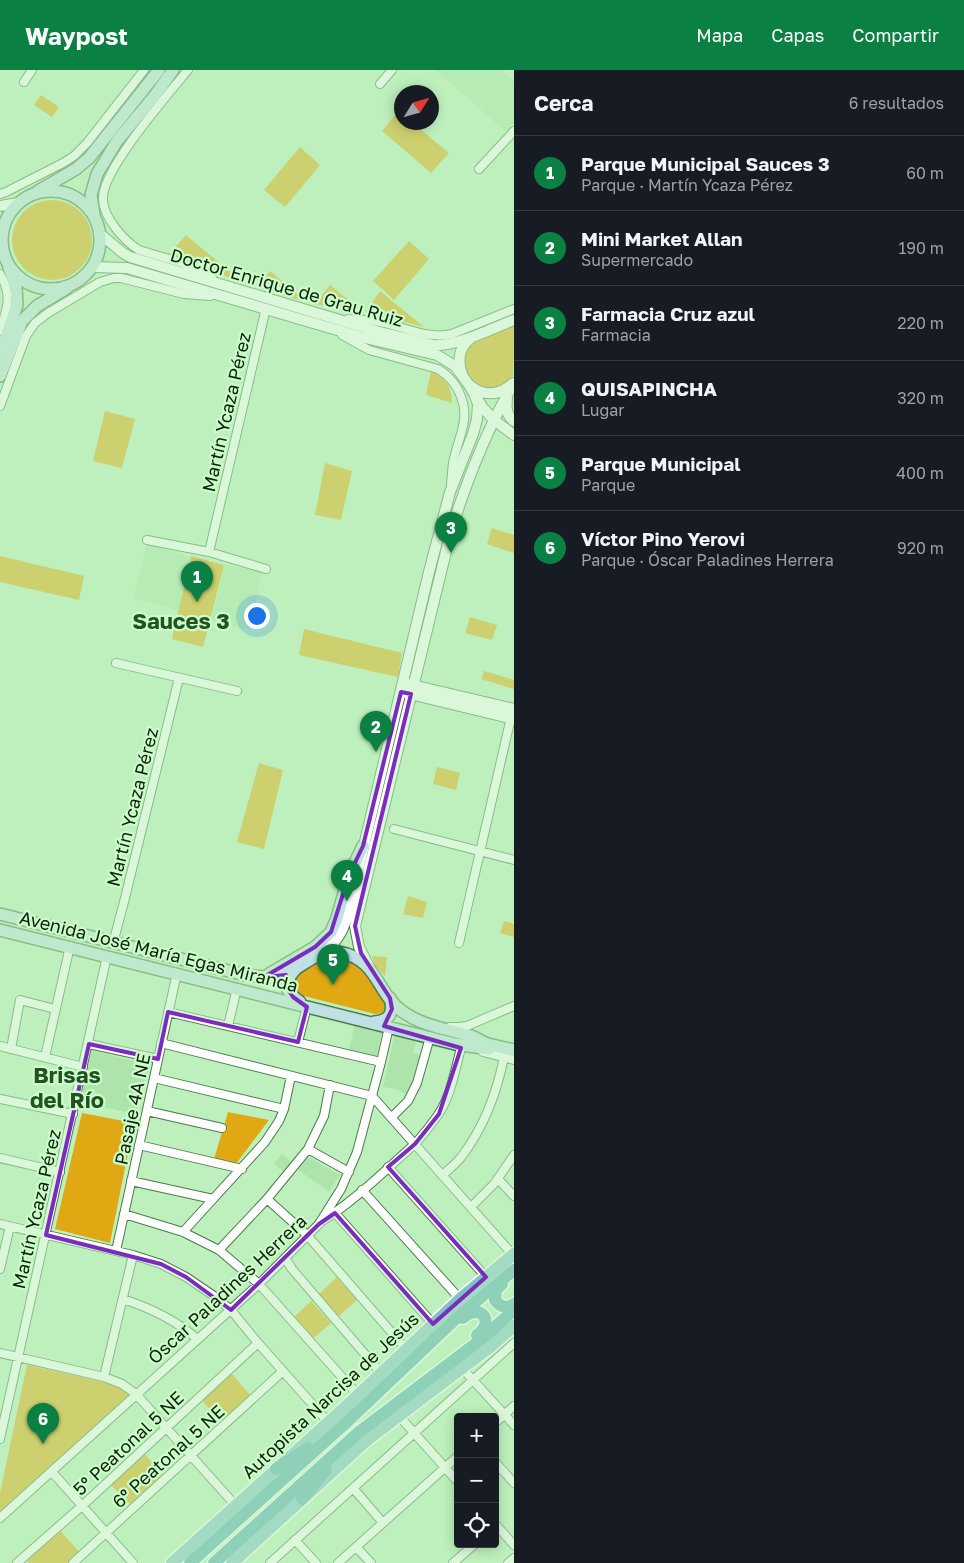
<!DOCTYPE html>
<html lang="es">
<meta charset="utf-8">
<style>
:root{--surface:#171b24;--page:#20242c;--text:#f1f3f6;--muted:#9ea1a6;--line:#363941;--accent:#0b8043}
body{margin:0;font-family:"Golos Text",sans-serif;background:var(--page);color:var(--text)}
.controls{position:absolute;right:15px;bottom:15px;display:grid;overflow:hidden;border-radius:5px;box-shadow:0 2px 12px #0003}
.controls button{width:45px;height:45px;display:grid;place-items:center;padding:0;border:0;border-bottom:1px solid var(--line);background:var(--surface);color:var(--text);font:25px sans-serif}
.compass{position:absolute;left:394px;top:15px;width:45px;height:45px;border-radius:50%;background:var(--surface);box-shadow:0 2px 12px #0003;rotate:53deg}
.you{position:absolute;left:256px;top:545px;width:18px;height:18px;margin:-12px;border:4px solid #fff;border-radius:50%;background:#1a73e8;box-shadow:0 0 0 8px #1a73e833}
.badge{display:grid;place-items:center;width:32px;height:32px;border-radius:50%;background:var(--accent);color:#fff;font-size:16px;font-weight:700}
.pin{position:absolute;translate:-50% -41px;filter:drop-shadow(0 1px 2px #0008)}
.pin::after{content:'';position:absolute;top:26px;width:18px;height:15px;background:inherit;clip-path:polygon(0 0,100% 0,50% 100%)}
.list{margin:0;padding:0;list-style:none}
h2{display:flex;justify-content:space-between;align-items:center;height:65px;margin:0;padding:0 20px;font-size:21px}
h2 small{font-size:16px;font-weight:400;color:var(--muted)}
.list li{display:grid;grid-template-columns:32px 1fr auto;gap:15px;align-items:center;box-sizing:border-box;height:75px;padding:0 20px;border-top:1px solid var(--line)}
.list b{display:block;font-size:19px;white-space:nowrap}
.list p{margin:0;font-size:16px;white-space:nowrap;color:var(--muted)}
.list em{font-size:16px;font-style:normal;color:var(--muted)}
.icon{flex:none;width:28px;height:28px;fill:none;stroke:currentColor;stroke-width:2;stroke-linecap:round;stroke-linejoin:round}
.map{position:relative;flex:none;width:514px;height:1493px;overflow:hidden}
header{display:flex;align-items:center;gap:30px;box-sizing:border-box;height:70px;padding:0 25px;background:var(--accent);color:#fff}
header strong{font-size:24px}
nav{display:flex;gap:28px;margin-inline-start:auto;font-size:18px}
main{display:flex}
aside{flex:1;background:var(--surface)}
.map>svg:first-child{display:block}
</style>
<header>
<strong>Waypost</strong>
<nav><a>Mapa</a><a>Capas</a><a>Compartir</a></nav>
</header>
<main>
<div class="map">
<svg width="514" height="1493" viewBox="0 0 514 1493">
<rect width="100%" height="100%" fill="#bdf0bc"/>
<path fill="#ade4ac" d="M436,0h65l13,11v41l-8,10z
M147,474l43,13 -12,54 -45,-13z
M225,494l37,9 -13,57 -38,-10z
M355,952l27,7 -5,28 -28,-6z
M395,962l22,7 -4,13 7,3 -5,23 -9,16 -10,-5 -13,-2z
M91,980l58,15 -13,49 -56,-12z
M282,1084l11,9 -8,9 -11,-8z
M308,1087l32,18 -11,17 -32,-23z"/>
<path fill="#e0a913" d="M41,25l18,12 -7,10 -18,-12z
M399,40l2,2 1,10 11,1 36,30 -18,20 -49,-42z
M300,77l20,18 -35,42 -21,-17z
M12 170a40 40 0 1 1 80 0a40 40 0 1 1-80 0Z
M186,165l54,45 -1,3 -29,-15 -18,-7 -23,-7z
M409,171l20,18 -35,41 -21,-19z
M270,201l33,28 -1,2 -45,-14z
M330,215l33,27 -48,-8z
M380,221l44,36 -58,-15z
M514,254c0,10 0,44 -1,51 -3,8 -16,15 -25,15 -6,-1 -13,-6 -18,-8l-7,-17 3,-16 5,-6z
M431,301c14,5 21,17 21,32l-26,-8z
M105,341l30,8 -13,49 -29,-7z
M325,393l27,8 -11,49 -26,-5z
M492,458l22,7v18l-27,-9z
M0,486l84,20 -5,24 -79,-18z
M191,486l33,9 -21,82 -31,-8z
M470,547l27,8 -5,15 -27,-7z
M304,559l98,24 -4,24 -99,-22z
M484,601l30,9v9l-33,-10z
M259,693l24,7 -19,79 -27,-7z
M437,697l23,6 -4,17 -23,-6z
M408,826l19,6 -4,16 -20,-4z
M504,851l10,3v13l-14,-4z
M372,886l15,1 -2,19 -10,-10z
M333,887l22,5 8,5 23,36v4l-3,6 -8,1 -79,-20 -3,-3 -2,-9c8,-9 29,-24 42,-25z
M228,1042l41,8 -33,44 -22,-5z
M82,1043l52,10 -24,120 -55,-14z
M337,1207l20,23 -19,17 -20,-22z
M311,1231l20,22 -20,17 -19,-21z
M27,1295l94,21 8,9 -129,119v-21z
M232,1304l19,22 -29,27 -20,-22z
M144,1383l20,24 -32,29 -22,-22z
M59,1459l23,26 -9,8h-44l-3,-4z"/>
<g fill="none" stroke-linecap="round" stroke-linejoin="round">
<defs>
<path id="minor" d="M188,0c-19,23 -87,101 -85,129 0,18 21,42 36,51l43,13 30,15
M24,12l8,-12
M380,14l12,-14
M479,99l35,-38
M0,124l6,-2 57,-29 11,-7 13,-13 57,-73
M0,204c13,21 7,35 0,57
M348,249c9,1 18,1 27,2 26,4 50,19 77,13l62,-25
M342,265l27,15 69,19c10,6 16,12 21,23 13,27 -1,44 -6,71 -1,7 -1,13 -2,20
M0,336l26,-70 9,-13 13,-10 52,-31 14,-4h7l63,16 26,2
M147,470l62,12 57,17
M209,482l57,-244
M116,593l121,28
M394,759l120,31
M113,873l11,-41 55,-224
M459,873l53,-230
M168,942l213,50
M228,956l9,-38
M450,957h9l8,-1 47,-20
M298,972l9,-36
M161,973l211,53 141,159
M89,974l69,15
M0,976l83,21
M11,979l9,-49 35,9
M483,982l31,8
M45,987l25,-111
M154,1008l130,31
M0,1029l73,15
M147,1041l75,17
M392,1047l16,-16 9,-18 13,-46
M139,1075l103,24
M308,1079l41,23
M0,1088l60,14
M388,1097l98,110
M443,1105c6,-6 14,-12 19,-19 22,-29 35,-64 42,-99
M498,1109l16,17
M131,1111l82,18
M362,1120l98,109
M267,1129l40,36 99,114
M471,1137l23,-23 20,-29
M335,1143l98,111
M124,1144l59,18 36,18 40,34 98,110
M322,1151c34,-21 63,-51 93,-77 8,-9 16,-19 23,-29 13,-19 17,-45 23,-67
M0,1154l133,31 28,9 25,13 28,19 17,14 27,33 70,79
M183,1162l82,-90 14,-21 5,-12 7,-33
M219,1180l48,-51 41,-50 16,-33 6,-31
M116,1181l61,-278
M285,1188l7,11 89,104
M0,1199l10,-43
M123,1229c27,9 53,21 74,40
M0,1283l104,24 18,7 14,10 100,112
M462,1298l52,57
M104,1307l29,-122
M399,1346l59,66
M495,1353l19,-17
M0,1369l107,-483
M495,1392l19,21
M52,1402l81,91
M353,1418l30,35
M0,1448l259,-234 60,-60 22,-35 16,-37 24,-90 8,-35
M495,1454l19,21
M295,1470l21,23
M356,1477l15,16
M17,1493l66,-58 175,-162
M73,1493l210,-192
M270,1493l244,-220
M338,1493l120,-107
M453,1493l22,-19
M508,1493l6,-5"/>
<path id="tertiary" d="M0,136l18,-3
M99,163l24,20 7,4 246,74 57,14c24,2 59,-17 81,-25
M0,175l3,3
M93,197l34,1 234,69 76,18 18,11 12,16 16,26 11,12 20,15
M462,304c-5,-14 -3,-27 9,-36
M471,316c13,11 29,9 41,-2
M507,329c-1,9 -1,16 7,22
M408,614l106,25
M406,623l108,26
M321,884c14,-10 21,-20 26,-37l82,-345 21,-80 23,-58 4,-15 1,-15 -4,-11
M369,897l-10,-20 -4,-21 96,-395c16,-51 35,-101 63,-148"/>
<path id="secondary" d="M38,121l38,-22 13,-11 70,-88
M2 170a49 49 0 1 1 98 0a49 49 0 1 1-98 0Z
M94,144l-3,-19 6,-21 20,-33 39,-47 17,-24
M0,284l17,-49 -1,-18 -7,-19
M0,306l22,-55 15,-15 30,-18
M0,844l245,61c13,1 26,4 38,0 18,-6 36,-27 55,-23 41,7 37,40 65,60 20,14 44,17 68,24 6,2 11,6 17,8 9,2 17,4 26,6
M0,860l455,114 34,5
M295,900c-13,15 -10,21 5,32
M269,904l46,-27 16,-15 6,-14 12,-43 14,-29
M374,952c16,-1 20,-9 16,-24"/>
<path id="primary" d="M172,1493l169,-152 119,-112 54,-45
M232,1493l135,-123 123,-93 24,-21"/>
<path id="trunk" d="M502,1214l-6,6 -1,10c5,7 12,9 19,4
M463,1248c17,-16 33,4 14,17
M276,1399l32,-21
M302,1429l24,-29
M190,1493l159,-143 113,-107 52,-43
M214,1493l145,-131 124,-94 31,-28"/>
</defs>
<use href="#minor" stroke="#4c7b4c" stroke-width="10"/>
<use href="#tertiary" stroke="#4c7b4c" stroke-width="12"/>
<use href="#secondary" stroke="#4c7b4c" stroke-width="14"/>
<use href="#primary" stroke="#fff" stroke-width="15"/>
<use href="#trunk" stroke="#fff" stroke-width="15"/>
<use href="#minor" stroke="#fff" stroke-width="8"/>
<use href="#tertiary" stroke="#fff" stroke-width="10"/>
<use href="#secondary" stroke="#c0e0e3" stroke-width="11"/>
<use href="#primary" stroke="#81c1c7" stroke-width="12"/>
<use href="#trunk" stroke="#57acb4" stroke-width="12"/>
</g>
<path d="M0 0H514V1493H0ZM401,622l10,2 -56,232 6,27 29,45 2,11 -8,17 77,22 -22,66 -24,30 -27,23 98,110 -53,47 -98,-111 -16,11 -88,86 -45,-33 -25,-13 -115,-29 43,-191 69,15 10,-47 130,30 9,-35 -14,-10 -7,-11v-11l-22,2 51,-30 16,-15 18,-57 14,-29z" fill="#bdf0bc" fill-opacity=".55" fill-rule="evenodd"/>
<path fill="none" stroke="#7b2cbf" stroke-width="4" stroke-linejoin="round" d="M401,622l10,2 -56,232 6,27 29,45 2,11 -8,17 77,22 -22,66 -24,30 -27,23 98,110 -53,47 -98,-111 -16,11 -88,86 -45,-33 -25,-13 -115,-29 43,-191 69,15 10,-47 130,30 9,-35 -14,-10 -7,-11v-11l-22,2 51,-30 16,-15 18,-57 14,-29z"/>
<g text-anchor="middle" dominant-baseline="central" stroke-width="4.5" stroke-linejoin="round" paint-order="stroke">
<g font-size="18" fill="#0e210e" stroke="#cafdc8">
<text transform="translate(287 217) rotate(16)">Doctor Enrique de Grau Ruiz</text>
<text transform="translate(226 342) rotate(-77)">Martín Ycaza Pérez</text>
<text transform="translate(132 737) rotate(-76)">Martín Ycaza Pérez</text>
<text transform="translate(159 881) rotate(14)">Avenida José María Egas Miranda</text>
<text transform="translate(132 1039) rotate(-78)">Pasaje 4A NE</text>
<text transform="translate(36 1139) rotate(-77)">Martín Ycaza Pérez</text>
<text transform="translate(227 1219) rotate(-43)">Óscar Paladines Herrera</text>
<text transform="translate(330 1325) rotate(-43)">Autopista Narcisa de Jesús</text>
<text transform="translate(128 1373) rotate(-43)">5º Peatonal 5 NE</text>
<text transform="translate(168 1386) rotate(-42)">6º Peatonal 5 NE</text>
</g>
<g font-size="22" font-weight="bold" fill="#235024" stroke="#cafdc8">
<text x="181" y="550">Sauces 3</text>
<text x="67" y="1004">Brisas<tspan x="67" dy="25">del Río</tspan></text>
</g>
</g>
</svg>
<div class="controls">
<button>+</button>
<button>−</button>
<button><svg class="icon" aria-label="locate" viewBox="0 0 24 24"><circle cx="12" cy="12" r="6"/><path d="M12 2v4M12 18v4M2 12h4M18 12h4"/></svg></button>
</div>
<svg class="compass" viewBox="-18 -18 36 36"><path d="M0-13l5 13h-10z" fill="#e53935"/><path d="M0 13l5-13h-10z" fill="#9ea1a6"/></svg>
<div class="you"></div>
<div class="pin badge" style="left:197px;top:532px">1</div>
<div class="pin badge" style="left:376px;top:682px">2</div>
<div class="pin badge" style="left:451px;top:483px">3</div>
<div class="pin badge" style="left:347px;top:831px">4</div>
<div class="pin badge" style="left:333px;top:915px">5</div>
<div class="pin badge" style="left:43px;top:1374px">6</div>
</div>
<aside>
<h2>Cerca<small>6 resultados</small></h2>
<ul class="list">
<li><span class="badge">1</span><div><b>Parque Municipal Sauces 3</b><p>Parque · Martín Ycaza Pérez</p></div><em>60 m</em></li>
<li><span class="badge">2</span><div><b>Mini Market Allan</b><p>Supermercado</p></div><em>190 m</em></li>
<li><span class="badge">3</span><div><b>Farmacia Cruz azul</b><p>Farmacia</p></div><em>220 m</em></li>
<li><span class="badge">4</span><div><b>QUISAPINCHA</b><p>Lugar</p></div><em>320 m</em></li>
<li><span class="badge">5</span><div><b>Parque Municipal</b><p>Parque</p></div><em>400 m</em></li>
<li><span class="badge">6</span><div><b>Víctor Pino Yerovi</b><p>Parque · Óscar Paladines Herrera</p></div><em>920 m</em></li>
</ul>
</aside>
</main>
